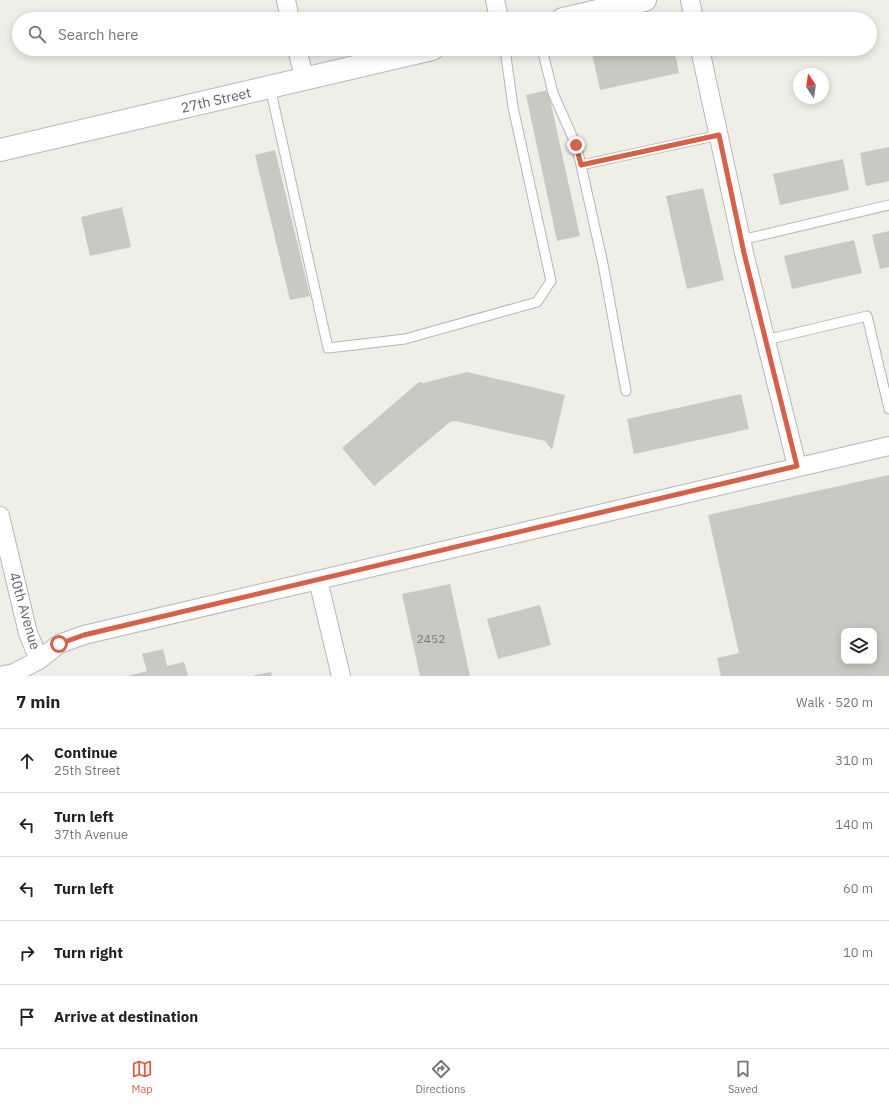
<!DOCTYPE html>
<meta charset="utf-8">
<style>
:root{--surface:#fff;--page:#f2f2f2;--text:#202124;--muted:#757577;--line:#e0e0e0;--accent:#d66146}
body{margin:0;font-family:"IBM Plex Sans",sans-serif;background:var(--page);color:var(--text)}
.controls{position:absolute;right:12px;bottom:12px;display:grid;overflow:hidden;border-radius:8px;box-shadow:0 2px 10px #0003}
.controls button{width:36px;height:36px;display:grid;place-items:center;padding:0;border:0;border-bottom:1px solid var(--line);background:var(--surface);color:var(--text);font:20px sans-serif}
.compass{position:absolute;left:793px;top:68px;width:36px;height:36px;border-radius:50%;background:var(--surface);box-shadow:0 2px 10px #0003;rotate:347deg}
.stop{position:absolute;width:12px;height:12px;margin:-9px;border:3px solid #d66146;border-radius:50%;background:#fff}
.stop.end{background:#d66146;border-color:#fff;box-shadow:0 1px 4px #0008}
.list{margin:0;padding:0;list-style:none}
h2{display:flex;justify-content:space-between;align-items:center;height:52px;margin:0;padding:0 16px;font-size:17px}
h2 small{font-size:13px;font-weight:400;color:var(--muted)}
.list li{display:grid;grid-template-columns:26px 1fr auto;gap:12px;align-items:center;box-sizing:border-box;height:64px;padding:0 16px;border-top:1px solid var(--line)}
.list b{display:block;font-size:15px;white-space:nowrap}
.list p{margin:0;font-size:13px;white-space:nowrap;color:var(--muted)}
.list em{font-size:13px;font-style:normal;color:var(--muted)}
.icon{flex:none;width:22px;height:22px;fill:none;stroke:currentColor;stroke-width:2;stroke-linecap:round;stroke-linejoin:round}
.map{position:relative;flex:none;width:889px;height:676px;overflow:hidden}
.search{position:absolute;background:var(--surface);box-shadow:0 2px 10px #0003;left:12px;right:12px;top:12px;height:44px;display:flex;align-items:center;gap:10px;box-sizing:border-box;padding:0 14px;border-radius:22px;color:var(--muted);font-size:15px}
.sheet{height:372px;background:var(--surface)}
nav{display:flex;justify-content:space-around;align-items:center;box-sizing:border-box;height:56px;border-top:1px solid var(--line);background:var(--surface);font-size:11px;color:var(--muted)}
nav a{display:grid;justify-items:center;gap:2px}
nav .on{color:var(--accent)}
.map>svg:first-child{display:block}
</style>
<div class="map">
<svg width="889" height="676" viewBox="0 0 889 676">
<rect width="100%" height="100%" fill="#efeee7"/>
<path fill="#cac8c3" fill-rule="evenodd" d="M609,49h65l5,24 -79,17 -8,-37z
M548,90l32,146 -23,5 -31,-146z
M889,147v34l-23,5 -6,-33z
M275,150l35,146 -20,4 -35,-145z
M843,159l6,31 -69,15 -7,-31z
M703,188l21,92 -37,9 -21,-93z
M122,207l9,40 -41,9 -9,-39z
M889,231v36l-9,2 -8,-34z
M854,240l8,33 -70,16 -8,-33z
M467,372l98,23 -13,55 -7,-9 -90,-20 -5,1 -76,64 -32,-38 77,-66 4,1z
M741,394l8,35 -115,25 -7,-35z
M889,475v201h-168l-4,-18 22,-5 -31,-138zM844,631h30v30h-30z
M450,584l20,92h-50l-18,-82z
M540,605l11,40 -53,14 -11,-40z
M163,649l4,17 17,-4 4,14h-61l20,-5 -5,-17z
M271,672l1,4h-18v-1z"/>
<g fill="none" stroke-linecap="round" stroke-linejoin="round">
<defs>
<path id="lane" d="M542,49l11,44 23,52 5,20 22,99 23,127
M270,87l58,261 77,-9 132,-37 14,-21 -38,-174 -8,-58
M581,165l138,-30
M741,240l148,-35
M766,340l101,-24 22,93"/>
<path id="street" d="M286,0l4,19
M495,0l4,19
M690,0l4,19
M297,49l8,31
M700,49l44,204 53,213
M0,516l28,117 11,27
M318,580l23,96
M0,676l14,-3 25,-13 20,-16 25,-9 805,-189"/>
<path id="secondary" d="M563,19l82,-19
M0,150l432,-101"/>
</defs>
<use href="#lane" stroke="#b4b6ba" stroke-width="11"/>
<use href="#street" stroke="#b4b6ba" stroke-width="20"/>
<use href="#secondary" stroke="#b5b8bc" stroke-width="24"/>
<use href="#lane" stroke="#fff" stroke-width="9"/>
<use href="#street" stroke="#fff" stroke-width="18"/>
<use href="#secondary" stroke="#fff" stroke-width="22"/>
</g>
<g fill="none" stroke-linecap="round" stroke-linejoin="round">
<path stroke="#d66146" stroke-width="5" d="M59,644l25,-9 713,-169 -53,-213 -25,-118 -138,30 -5,-20"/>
</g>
<g text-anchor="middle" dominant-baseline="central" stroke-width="3.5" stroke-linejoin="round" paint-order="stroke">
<g font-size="12" fill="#797b7c">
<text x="431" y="638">2452</text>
</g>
<g font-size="14" fill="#5e6165" stroke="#fff">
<text transform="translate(216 100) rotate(-13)">27th Street</text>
<text transform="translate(25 611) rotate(74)">40th Avenue</text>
</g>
</g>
</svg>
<div class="controls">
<button><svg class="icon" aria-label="layers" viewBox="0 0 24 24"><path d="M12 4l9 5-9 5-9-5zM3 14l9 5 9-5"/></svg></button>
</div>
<svg class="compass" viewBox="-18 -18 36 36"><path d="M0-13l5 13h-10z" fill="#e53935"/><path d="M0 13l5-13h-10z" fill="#757577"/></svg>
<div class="stop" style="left:59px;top:644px"></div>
<div class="stop end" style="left:576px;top:145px"></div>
<div class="search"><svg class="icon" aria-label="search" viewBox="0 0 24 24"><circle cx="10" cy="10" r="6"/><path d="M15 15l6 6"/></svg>Search here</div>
</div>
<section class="sheet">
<h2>7 min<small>Walk · 520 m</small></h2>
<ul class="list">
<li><svg class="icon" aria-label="ahead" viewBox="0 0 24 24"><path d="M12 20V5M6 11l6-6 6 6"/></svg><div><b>Continue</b><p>25th Street</p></div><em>310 m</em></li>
<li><svg class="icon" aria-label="left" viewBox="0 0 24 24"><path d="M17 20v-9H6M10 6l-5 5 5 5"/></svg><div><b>Turn left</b><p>37th Avenue</p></div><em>140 m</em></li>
<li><svg class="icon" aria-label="left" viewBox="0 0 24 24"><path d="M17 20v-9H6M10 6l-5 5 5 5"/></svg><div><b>Turn left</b></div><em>60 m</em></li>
<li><svg class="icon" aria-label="right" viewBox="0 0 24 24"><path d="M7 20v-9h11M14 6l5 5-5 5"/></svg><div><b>Turn right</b></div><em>10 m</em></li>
<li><svg class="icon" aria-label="arrive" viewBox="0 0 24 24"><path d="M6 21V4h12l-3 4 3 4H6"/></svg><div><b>Arrive at destination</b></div></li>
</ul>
</section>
<nav>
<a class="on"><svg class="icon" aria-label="map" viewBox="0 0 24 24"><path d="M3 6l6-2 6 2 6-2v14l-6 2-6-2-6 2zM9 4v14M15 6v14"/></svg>Map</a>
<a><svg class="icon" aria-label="directions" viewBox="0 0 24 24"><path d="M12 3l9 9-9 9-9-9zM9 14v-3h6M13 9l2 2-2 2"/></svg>Directions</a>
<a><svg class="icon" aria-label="saved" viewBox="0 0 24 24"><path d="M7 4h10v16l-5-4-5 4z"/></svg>Saved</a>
</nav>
